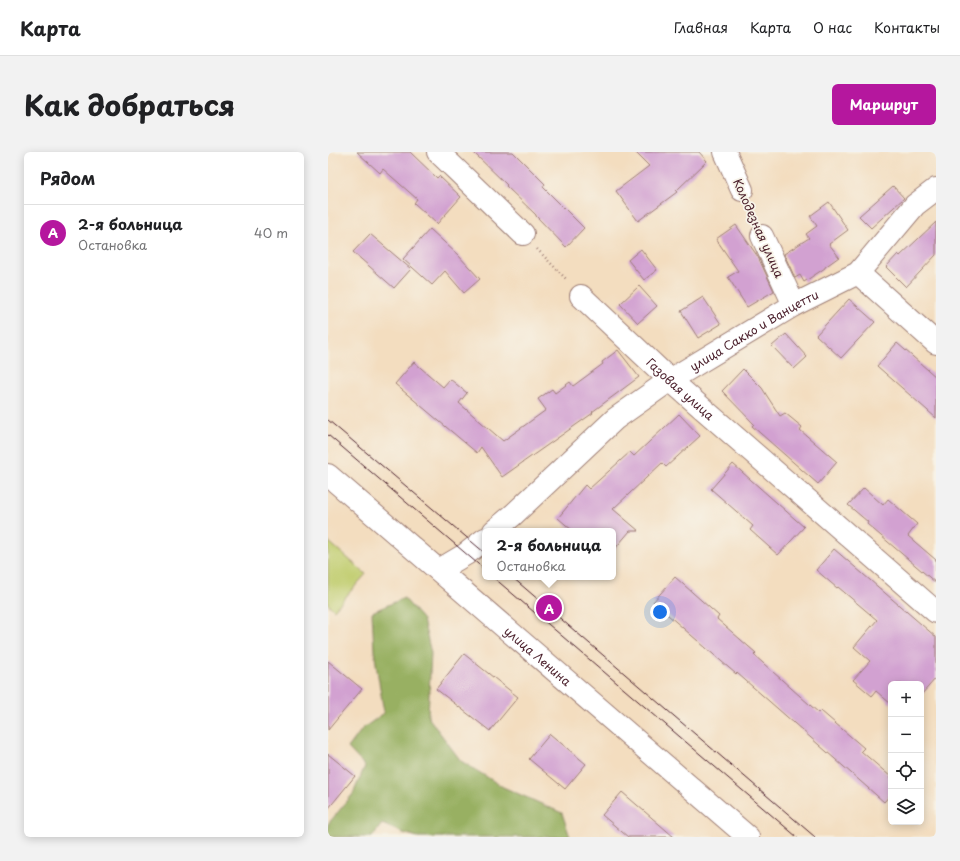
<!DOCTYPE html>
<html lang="ru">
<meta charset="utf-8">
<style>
:root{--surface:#fff;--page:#f2f2f2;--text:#202124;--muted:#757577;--line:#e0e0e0;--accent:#b5179e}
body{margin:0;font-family:"Playpen Sans",sans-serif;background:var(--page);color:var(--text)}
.controls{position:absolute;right:12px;bottom:12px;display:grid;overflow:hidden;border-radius:6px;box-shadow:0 2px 10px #0003}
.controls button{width:36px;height:36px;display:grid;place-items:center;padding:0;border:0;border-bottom:1px solid var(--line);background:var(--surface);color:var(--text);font:20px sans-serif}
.you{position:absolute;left:332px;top:460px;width:14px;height:14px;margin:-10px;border:3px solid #fff;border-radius:50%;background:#1a73e8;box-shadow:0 0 0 6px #1a73e833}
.badge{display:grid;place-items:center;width:26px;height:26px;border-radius:50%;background:var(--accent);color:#fff;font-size:13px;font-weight:700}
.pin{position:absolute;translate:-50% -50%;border:2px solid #fff;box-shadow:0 1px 4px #0006}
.popup{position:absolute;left:154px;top:376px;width:134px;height:52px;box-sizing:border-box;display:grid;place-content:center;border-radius:6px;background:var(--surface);filter:drop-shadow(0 1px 3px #0005);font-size:13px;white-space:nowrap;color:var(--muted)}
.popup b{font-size:15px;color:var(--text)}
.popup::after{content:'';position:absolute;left:50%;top:100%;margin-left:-8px;border:8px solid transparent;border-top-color:var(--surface)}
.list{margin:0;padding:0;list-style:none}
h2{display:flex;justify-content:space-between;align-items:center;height:52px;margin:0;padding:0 16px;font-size:17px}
h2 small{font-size:13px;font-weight:400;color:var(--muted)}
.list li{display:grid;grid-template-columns:26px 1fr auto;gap:12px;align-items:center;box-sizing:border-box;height:56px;padding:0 16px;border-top:1px solid var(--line)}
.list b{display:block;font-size:15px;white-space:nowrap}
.list p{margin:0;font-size:13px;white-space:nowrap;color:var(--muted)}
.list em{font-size:13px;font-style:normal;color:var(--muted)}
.icon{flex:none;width:22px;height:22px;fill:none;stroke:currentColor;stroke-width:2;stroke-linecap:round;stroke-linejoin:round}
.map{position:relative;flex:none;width:608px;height:685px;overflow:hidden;border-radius:6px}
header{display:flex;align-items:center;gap:24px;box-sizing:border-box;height:56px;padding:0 20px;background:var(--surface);border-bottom:1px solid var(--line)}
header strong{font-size:19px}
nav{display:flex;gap:22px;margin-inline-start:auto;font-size:14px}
.intro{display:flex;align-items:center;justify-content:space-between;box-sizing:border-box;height:96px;padding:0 24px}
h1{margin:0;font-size:28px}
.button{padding:10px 18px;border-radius:6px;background:var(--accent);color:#fff;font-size:14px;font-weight:700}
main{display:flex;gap:24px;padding:0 24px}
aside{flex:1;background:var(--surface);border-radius:6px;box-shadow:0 2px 10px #0003}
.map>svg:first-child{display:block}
</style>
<header>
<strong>Карта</strong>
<nav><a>Главная</a><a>Карта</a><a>О нас</a><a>Контакты</a></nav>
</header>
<div class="intro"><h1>Как добраться</h1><a class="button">Маршрут</a></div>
<main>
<aside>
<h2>Рядом<small></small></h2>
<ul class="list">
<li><span class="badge">A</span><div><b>2-я больница</b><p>Остановка</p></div><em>40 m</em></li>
</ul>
</aside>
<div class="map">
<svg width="608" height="685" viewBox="0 0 608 685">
<rect width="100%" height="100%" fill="#f7f3e8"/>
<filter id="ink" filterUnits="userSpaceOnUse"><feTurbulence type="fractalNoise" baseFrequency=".025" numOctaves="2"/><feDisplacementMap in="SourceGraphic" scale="8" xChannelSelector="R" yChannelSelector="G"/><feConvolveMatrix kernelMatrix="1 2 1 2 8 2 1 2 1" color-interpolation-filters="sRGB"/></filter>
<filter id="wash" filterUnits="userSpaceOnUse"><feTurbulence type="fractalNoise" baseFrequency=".012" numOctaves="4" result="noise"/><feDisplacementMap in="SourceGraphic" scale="16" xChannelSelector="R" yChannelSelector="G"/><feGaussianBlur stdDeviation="0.9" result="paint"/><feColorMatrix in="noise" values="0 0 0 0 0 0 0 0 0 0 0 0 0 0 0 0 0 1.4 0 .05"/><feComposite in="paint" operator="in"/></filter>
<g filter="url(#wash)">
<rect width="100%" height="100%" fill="#f3ddbf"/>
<path fill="#c1cd6f" stroke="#86764d" d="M0,389l38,33 -32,36 -6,-6z"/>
<path fill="#98b062" stroke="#716846" d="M76,446l19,22 8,33 -3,64 33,44 42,26 59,26 8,24h-152l-15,-4 -21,-9 -10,13h-44v-13l25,-30 12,-28 -17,-18 14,-19 22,-16 -10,-62 -2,-39z"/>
<g id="blocks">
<path fill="#d2a1d1" d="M29,0h53l27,26 2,-2 22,21 -24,27 -23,-21 3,-4 -34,-30 -3,4z
M145,0h40l32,32 -2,3 41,41 -18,19 -30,-31v-1l-30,-29 1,-1z
M307,0h64l8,9 -31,30 1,1 -39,29 -22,-30 33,-25z
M565,34l11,12 -33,30 -12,-12z
M501,50l19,28 -19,14 10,13 -14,10v1l-21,14 -4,-7 -5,3 -11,-24 25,-16 -3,-4 11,-8 -7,-10z
M608,70v33l-30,32 -20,-20 12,-13 2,2z
M408,73l22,32 16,34 -27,16 -19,-30 10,-6 -22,-32z
M102,77l28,26 22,24 -16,14 -19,-22 -13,14 -29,-26z
M42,82l41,35 -17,19 -41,-36z
M313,97l16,21 -13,10 -16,-20z
M311,134l18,20 -19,17 -18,-19z
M375,145l18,27 -23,14 -17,-27z
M521,147l26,23 -34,36 -25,-23z
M458,182l21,23 -13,12 -22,-23z
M569,191l39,34v41l-59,-52z
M290,198l21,27 -47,35 1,1 -91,64 -21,-30 -4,6 -82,-69 19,-22 29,25 7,-8 17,14 -8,10 44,38 43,-31 -8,-11 14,-10 3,4 15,-11 3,4 30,-22 -1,-2z
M415,217l19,19 5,8 13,20 5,-3 17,14 -2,3 37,32 -19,22 -66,-58 2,-2 -32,-33z
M351,262l21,22 -34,31 -4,-4 -49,46 26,22h-9l-17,20v-20h-40l-15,-13 27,-33 4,4 41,-37 4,4z
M405,312l71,63 -26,28 -28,-25 3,-4 -42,-37z
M536,336l19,17 5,-6 29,25 -9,12 28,24v23l-69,-59 1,-2 -20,-17z
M506,397l102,88v41l-15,17v-11h-30v20l-15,-13 -4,5 -19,-16 17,-19 -16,-14 23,-27 -39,-33 -1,1 -21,-18z
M347,425l44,39 -2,3 39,34 -2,2 65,58 2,-2 43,37 -3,3 30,26v17l-7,8 -147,-129 -1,1 -83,-72z
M136,502l54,43 -28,34 -54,-42z
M0,509l34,28 -34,41z
M222,582l36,30 -21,25 -36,-30z
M0,602l27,22 -27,33z
M294,640l52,45h-46l-26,-22z"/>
</g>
</g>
<g filter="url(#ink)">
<use href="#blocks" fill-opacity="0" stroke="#9e7e75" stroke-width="1"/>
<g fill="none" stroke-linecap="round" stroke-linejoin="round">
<defs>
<g id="minor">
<path d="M110,0l85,82"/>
<path d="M397,0l17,38"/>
<path d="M434,84l32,69"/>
<path d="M530,121l78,70"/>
<path id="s1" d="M253,144l89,84 266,232"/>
<path id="s2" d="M166,379l19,-16 102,-96 55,-39 124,-75 64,-32 57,-68 21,-16"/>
<path d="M111,418l27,-16 19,-15"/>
</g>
<g id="major">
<path id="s3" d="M0,323l420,362"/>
</g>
</defs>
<use href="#minor" stroke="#9e7e75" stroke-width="24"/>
<use href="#major" stroke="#9e7e75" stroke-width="24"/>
<path stroke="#9e7e75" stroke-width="2.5" stroke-dasharray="1 3" stroke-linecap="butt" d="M209,97l30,31"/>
<use href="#minor" stroke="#fff" stroke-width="22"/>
<use href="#major" stroke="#fff" stroke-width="22"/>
<path stroke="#4a1f2b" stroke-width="1" d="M0,268l157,133
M0,283l157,135
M165,425l304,260
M184,425l303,260"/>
</g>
</g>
<g text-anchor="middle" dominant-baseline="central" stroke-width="3.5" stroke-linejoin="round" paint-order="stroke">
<g font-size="12" fill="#4a1f2b" stroke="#f7f3e8">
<text transform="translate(431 76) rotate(66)">Колодезная улица</text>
<text stroke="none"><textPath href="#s2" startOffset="330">улица Сакко и Ванцетти</textPath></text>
<text stroke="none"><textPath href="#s1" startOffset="136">Газовая улица</textPath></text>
<text stroke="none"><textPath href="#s3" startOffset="277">улица Ленина</textPath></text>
</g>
</g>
</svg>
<div class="controls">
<button>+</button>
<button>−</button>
<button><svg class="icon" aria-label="locate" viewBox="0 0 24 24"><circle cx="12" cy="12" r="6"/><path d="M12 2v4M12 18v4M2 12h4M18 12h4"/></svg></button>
<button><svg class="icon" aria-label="layers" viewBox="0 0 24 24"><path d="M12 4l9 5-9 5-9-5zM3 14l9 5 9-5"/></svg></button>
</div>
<div class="you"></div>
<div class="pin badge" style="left:221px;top:456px">A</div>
<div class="popup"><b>2-я больница</b>Остановка</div>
</div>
</main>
